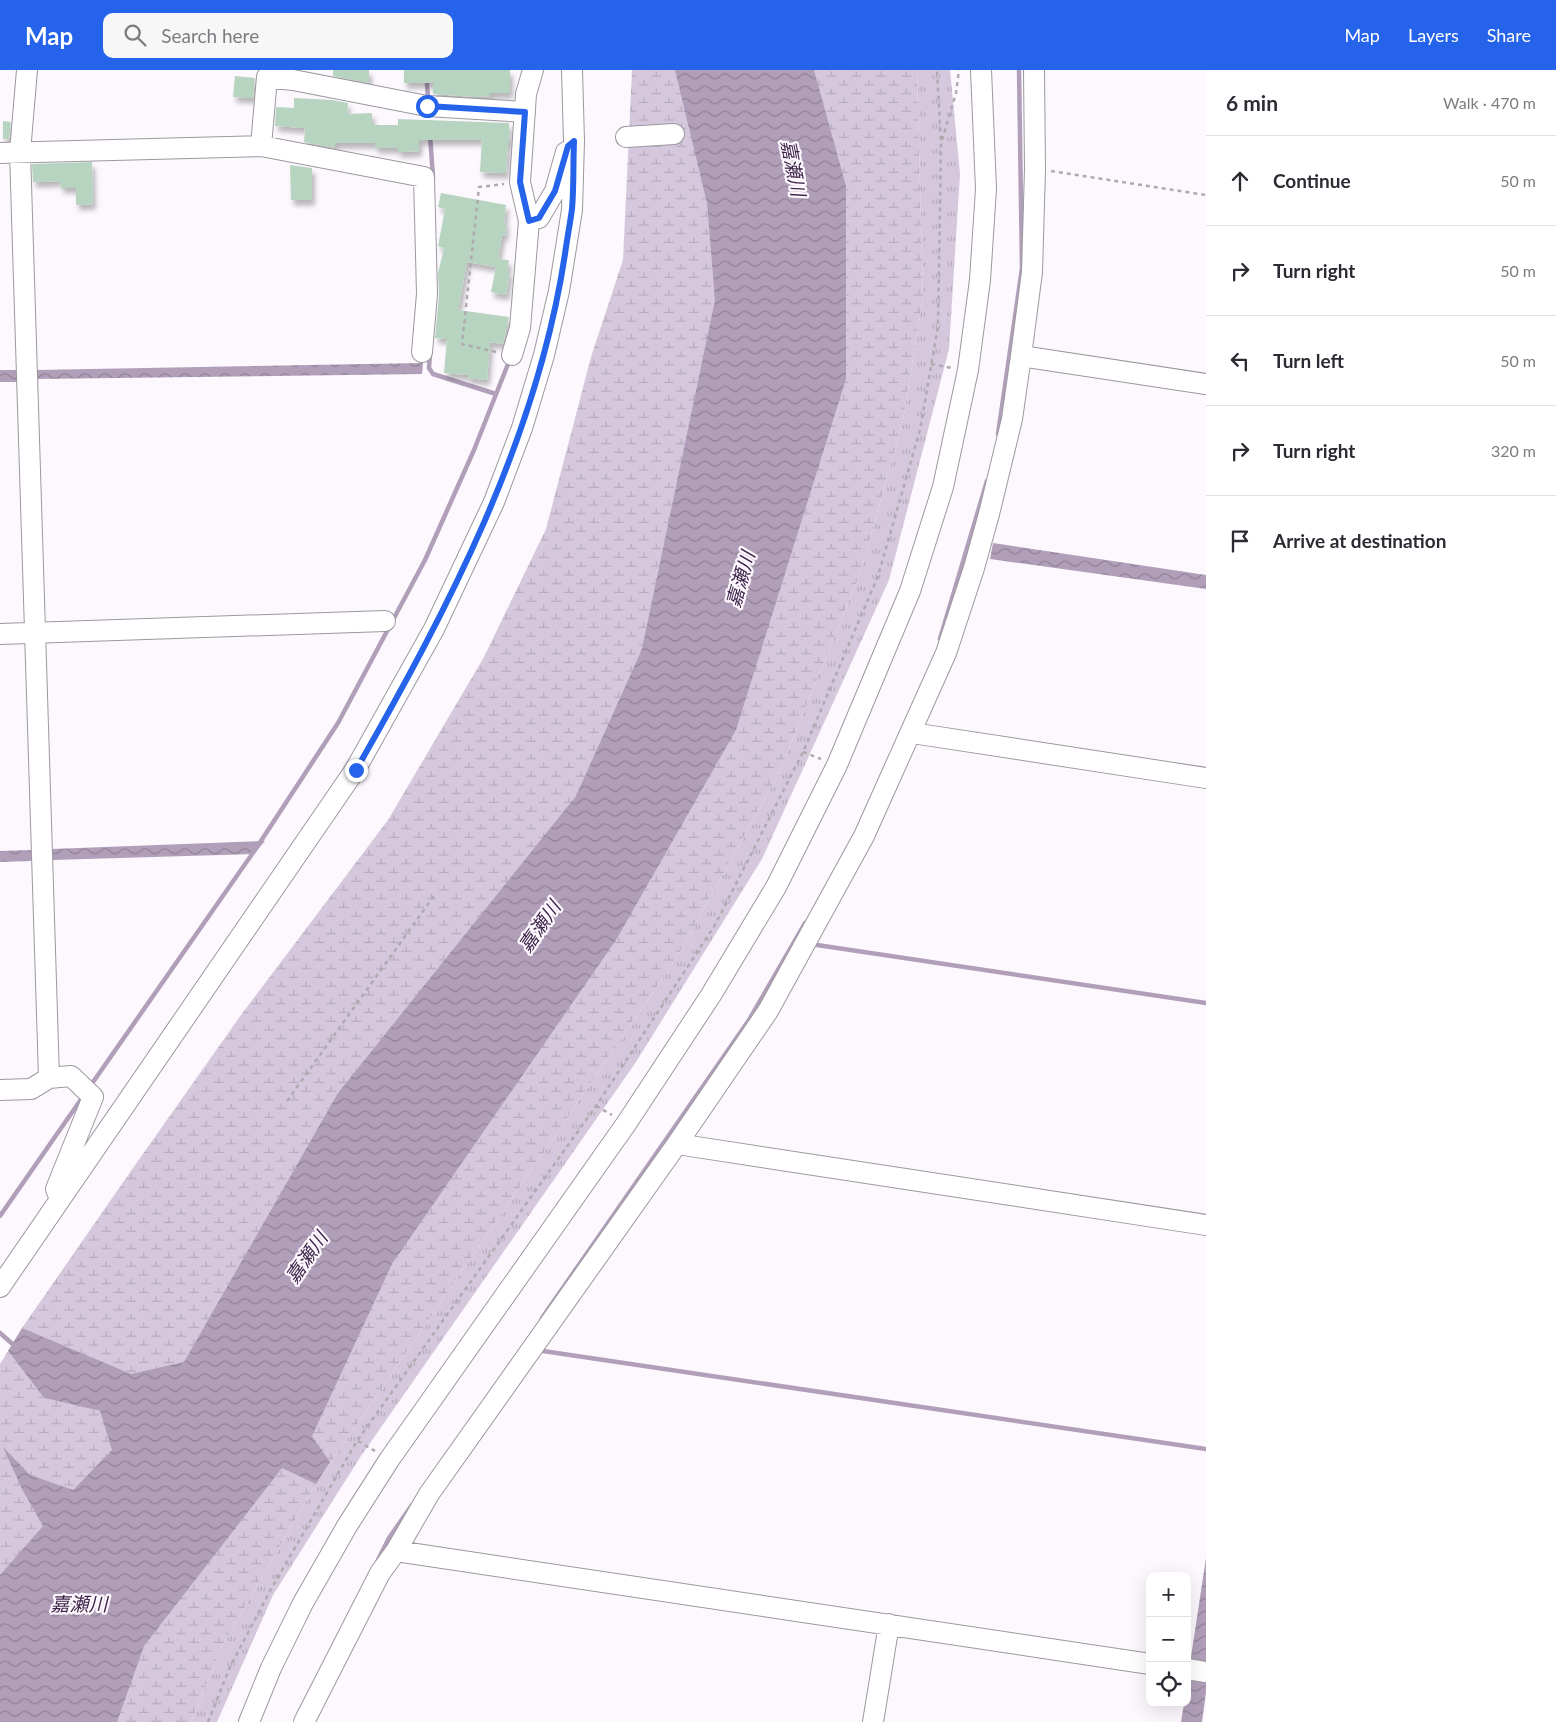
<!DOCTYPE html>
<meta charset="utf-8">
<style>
:root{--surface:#fff;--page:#f7f7f7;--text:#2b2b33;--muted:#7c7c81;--line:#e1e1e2;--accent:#2563eb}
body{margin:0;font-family:Lato,"Noto Sans JP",sans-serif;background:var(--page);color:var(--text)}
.controls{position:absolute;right:15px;bottom:15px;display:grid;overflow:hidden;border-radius:10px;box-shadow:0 5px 20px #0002}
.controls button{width:45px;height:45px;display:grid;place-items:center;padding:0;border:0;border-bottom:1px solid var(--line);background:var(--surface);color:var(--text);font:25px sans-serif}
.stop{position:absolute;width:15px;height:15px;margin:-11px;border:4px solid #2563eb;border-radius:50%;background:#fff}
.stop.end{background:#2563eb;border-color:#fff;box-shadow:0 1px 5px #0008}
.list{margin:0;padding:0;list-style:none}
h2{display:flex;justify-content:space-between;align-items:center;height:65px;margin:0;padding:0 20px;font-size:21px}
h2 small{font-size:16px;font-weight:400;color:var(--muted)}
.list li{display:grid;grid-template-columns:32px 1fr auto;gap:15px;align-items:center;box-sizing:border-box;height:90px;padding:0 20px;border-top:1px solid var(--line)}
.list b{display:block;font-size:19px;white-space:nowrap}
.list em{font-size:16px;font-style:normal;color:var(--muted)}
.icon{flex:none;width:28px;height:28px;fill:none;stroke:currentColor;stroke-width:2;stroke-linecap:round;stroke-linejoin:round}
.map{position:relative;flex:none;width:1206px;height:1652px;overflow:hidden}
header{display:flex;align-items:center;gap:30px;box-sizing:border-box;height:70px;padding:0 25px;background:var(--accent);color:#fff}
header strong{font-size:24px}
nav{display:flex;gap:28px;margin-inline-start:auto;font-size:18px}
.search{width:350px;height:45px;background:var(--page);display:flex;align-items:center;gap:12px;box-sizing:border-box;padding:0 18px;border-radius:10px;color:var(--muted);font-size:19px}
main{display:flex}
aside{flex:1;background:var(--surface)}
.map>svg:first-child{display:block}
</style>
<header>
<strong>Map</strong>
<div class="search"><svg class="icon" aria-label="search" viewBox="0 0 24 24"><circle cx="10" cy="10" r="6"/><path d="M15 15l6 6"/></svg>Search here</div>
<nav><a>Map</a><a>Layers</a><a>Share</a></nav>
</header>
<main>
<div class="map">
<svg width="1206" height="1652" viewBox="0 0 1206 1652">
<defs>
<pattern id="grass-tufts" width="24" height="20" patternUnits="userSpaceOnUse" patternTransform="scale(1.25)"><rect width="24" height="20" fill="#d5c8dc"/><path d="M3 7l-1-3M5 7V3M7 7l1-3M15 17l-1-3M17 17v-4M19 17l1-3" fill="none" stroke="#b7acbd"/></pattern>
<pattern id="wetland-marsh" width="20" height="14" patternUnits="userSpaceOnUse" patternTransform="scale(1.25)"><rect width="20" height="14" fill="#d5c8dc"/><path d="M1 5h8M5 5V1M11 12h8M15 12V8" fill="none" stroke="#b7acbd"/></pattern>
<pattern id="water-waves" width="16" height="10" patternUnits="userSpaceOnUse" patternTransform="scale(1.25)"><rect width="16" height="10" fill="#b19fb9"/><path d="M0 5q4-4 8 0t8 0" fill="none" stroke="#908297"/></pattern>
<filter id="shadow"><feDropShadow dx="3" dy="5.5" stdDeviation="2.5" flood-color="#0004"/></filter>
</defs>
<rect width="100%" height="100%" fill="#fcf8fe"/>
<path fill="url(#grass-tufts)" d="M917,0h33l10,104 -11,175 -60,231 -127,279 -126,203 -275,394 -88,139 -56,127h-26l31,-76 94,-162 360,-525 103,-186 82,-202 42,-151 20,-123z"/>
<path fill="url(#wetland-marsh)" d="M632,0h57l38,228 -71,358 -79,159 -393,572h-46l-94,-39 -22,-20 111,-160 108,-153 147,-195 96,-163 62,-128 45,-172 32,-97z
M798,0h119l6,227 -20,123 -42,151 -82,202 -103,186 -360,525 -94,162 -31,76h-139l237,-295 313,-495z
M8,1281l36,47 56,13 32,37 -72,81 -60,70v-235z"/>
<path fill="url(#water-waves)" d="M675,0h139l32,116v193l-110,351 -120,210 -224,324 -80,172 18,26 -14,22 -34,-16 -138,178 -27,76h-117v-147l43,-49 -21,-37 -19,-42 27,28 43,15 39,-40 -12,-39 -56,-13 -36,-47 14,-23 109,46 53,-12 154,-269 238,-297 66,-147 73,-349 -8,-97z
M423,293l-1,11 -387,5v-9z
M0,300h18l2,12h-20z
M993,473l213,32v14l-216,-30z
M265,771l-11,13 -202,6v-11z
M30,780l6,5 -5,6 -31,1v-11z
M1206,1488v134l-4,30h-21l3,-19h3v-20z"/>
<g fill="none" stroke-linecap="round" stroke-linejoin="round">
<path stroke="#b19fb9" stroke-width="4.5" d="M426,0l2,28
M430,65l3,42
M430,283l-1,15 4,6 63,20
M998,364l24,-166 -3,-198
M940,569l47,-158
M817,875l389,58
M91,1015l166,-238 81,-124 87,-163 49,-110 36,-91
M0,1146l82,-118
M542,1248l207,-298 56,-97
M0,1263l16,14
M543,1281l663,98
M377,1492l12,-24 23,-33"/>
</g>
<path fill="#b6d4c0" filter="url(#shadow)" d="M333,0h36v13l-36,-7z
M404,0h106v23h-20v3l-13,1 -44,-3v-11h-29z
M235,6l20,2 -2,20 -20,-1z
M294,28l38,2 16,3 -1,11 25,-1v12h26v-6l111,4 1,19h-2l-2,31 -26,-1 2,-32h-63v11l-21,1v-4h-23v-5h-40v5l-31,-6 1,-14 -30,-2 1,-19 18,1z
M3,51l8,1 -2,17h-6z
M92,92l1,42 -17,1v-17h-15l-1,-7 -27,1 -1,-18z
M290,95l22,3v32h-21z
M441,123l65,12 -2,18h2l-1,13 -3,-1 -4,24 11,1 -2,12h3l-4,23 -15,-3 5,-25 -29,-5 -9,48 51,7 -6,27 -13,-2 -3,38 -19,-2v-3l-24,-2 3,-34 -12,-1 4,-43 -1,-22 6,-25 -6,-2 7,-37 -7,-2z"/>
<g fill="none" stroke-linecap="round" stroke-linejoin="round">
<defs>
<path id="minor" d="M27,0l-7,82 29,926
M626,67l48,-3
M261,76l6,-69 26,3 134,26 98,6
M0,83l261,-7 163,31 3,117 -5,58
M529,151l10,-3 16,-27 11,-39
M512,285l8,-27 9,-107 -9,-39 6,-88 7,-24
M1021,286l185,28
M0,564l385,-13
M912,663l294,45
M0,1020l31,-1 18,-11 22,-2 22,21 -37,92 4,10
M677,1074l529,81
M0,1217l355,-517 79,-141 60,-127 28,-74 22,-73 15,-64 13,-81 2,-69 -2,-71
M396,1481l754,113
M1187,1599l19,3
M249,1652l22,-54 32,-65 44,-77 42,-66 237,-336 85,-129 65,-108 61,-122 73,-174 33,-104 25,-117 12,-90 6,-91 -5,-119
M304,1652l76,-149 16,-22 33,-57 248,-350 91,-133 96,-175 82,-183 28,-85 15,-54 23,-95 9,-63 11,-84 3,-103 -1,-99
M873,1652l16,-98"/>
</defs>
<use href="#minor" stroke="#9c989f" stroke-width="22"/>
<path stroke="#aeaaaf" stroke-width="2.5" stroke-dasharray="4 4" stroke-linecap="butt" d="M942,70l14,-47 3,-23
M1051,101l155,24
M496,282l-34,-8 17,-157 25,-3
M931,294l21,4
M803,682l18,7
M287,1031l149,-208
M596,1036l16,9
M358,1371l17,10
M208,1652l22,-55 41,-78 86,-148 239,-335 119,-181 88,-173 75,-176 42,-146 18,-104 3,-182 -4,-74"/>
<use href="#minor" stroke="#fff" stroke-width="20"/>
</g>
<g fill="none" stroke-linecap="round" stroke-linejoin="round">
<path stroke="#2563eb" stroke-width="6" d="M356,700c92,-161 181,-330 209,-516 2,-15 5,-30 7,-45 2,-22 1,-45 2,-68l-6,5 -13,45 -16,27 -10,3 -9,-39 5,-70 -98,-6"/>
</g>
<g text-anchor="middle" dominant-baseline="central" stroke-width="4.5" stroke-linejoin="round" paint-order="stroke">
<g font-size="19" font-style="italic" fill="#3f254a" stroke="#fcf8fe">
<text transform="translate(794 98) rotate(79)">嘉瀬川</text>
<text transform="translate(740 509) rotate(-74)">嘉瀬川</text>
<text transform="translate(539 856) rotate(-55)">嘉瀬川</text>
<text transform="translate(306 1187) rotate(-55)">嘉瀬川</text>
<text x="79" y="1533">嘉瀬川</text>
</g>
</g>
</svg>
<div class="controls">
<button>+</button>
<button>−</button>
<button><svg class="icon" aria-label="locate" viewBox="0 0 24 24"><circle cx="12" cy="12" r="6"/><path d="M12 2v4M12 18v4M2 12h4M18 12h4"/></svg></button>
</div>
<div class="stop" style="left:427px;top:36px"></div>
<div class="stop end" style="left:356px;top:700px"></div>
</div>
<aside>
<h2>6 min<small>Walk · 470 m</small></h2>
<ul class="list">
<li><svg class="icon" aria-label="ahead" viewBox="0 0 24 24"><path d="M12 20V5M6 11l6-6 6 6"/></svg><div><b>Continue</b></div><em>50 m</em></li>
<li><svg class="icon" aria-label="right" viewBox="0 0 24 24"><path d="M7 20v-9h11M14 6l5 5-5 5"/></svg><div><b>Turn right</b></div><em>50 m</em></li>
<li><svg class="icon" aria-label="left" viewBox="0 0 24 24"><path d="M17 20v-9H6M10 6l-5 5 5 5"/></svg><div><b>Turn left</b></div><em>50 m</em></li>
<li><svg class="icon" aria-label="right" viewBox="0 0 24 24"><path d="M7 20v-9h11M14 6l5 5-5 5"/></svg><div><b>Turn right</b></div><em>320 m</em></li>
<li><svg class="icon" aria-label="arrive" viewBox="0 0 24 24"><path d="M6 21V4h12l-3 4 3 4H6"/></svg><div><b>Arrive at destination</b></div></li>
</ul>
</aside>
</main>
